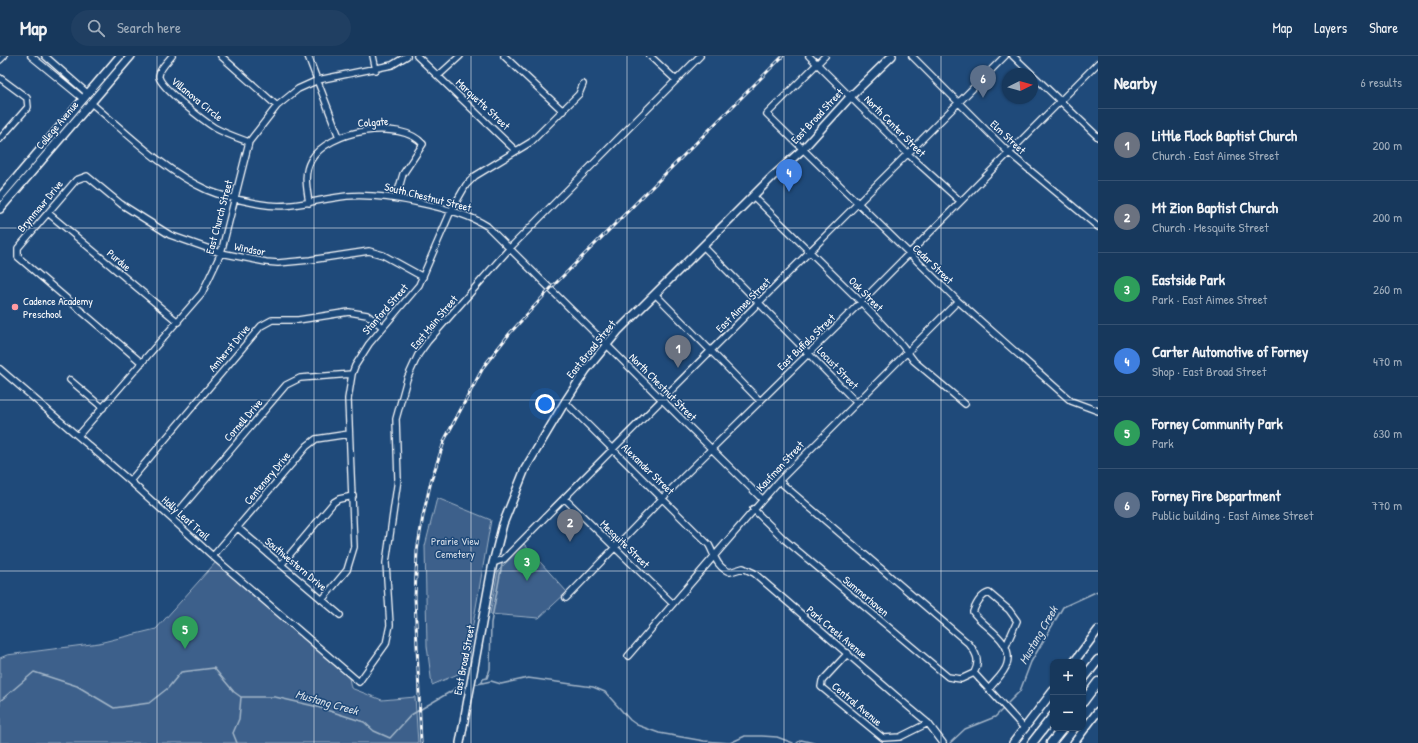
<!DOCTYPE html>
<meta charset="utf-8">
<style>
:root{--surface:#17385c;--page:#203f62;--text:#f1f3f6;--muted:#9eacbb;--line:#365272;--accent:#8c9099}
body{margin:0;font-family:"Patrick Hand",sans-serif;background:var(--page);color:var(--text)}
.controls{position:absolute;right:12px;bottom:12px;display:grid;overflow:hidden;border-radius:8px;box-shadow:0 1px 3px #0004}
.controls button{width:36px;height:36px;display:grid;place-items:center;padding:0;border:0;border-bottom:1px solid var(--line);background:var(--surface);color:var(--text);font:20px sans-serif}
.compass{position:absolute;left:1002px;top:12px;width:36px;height:36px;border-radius:50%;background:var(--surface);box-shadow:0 1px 3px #0004;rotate:85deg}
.you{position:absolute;left:545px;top:348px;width:14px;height:14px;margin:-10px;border:3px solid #fff;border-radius:50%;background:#1a73e8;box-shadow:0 0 0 6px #1a73e833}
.badge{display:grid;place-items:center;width:26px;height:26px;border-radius:50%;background:var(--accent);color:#fff;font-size:13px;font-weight:700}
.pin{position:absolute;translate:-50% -33px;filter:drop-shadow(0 1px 2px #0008)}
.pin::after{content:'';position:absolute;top:21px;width:14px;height:12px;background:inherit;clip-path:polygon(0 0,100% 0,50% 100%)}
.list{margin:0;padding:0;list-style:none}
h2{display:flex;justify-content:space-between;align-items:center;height:52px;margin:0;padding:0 16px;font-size:17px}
h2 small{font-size:13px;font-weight:400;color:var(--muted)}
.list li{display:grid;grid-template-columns:26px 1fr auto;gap:12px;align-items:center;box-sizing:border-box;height:72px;padding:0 16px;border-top:1px solid var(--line)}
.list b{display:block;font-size:15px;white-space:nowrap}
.list p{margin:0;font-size:13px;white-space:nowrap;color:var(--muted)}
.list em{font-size:13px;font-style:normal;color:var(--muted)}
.icon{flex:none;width:22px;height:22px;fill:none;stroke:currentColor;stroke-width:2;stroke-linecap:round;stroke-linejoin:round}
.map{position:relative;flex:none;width:1098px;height:687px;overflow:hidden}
header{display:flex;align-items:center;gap:24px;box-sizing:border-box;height:56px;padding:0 20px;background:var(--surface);border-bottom:1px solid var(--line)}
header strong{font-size:19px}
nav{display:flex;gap:22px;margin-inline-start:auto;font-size:14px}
.search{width:280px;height:36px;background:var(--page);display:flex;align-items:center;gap:10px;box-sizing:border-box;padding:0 14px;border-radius:22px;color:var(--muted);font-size:15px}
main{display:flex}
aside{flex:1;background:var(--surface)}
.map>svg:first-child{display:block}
</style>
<header>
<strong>Map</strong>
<div class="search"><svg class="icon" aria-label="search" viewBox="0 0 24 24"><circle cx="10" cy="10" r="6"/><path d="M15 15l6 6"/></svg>Search here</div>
<nav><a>Map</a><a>Layers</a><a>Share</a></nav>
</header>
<main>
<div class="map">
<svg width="1098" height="687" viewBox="0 0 1098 687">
<rect width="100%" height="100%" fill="#1f4a7a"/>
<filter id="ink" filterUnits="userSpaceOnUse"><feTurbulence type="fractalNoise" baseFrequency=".025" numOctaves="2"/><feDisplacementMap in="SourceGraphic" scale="8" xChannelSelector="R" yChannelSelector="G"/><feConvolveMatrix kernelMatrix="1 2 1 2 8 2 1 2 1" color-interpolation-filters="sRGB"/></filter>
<g filter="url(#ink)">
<path fill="#3c618b" stroke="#9eb0c5" d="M437,442l54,22 -26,151 -33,14 -5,-39 -2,-100z
M524,488l43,48 -28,26 -49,-4 8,-43z
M216,506l133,116 2,10 31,12 33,-3 3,46h-418v-85l7,-3 92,-12 57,-14z"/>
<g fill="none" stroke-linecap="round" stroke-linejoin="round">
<path stroke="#a3b5c8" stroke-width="1.5" d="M482,626l1,-3 4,-1 3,-9 1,-46 11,-59
M473,629l18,-4 10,3 27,-6 65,9 12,5 25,28 7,5 22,8 45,8 26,2 15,-7h17l15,1 16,6
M0,645l34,-29 43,14 37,22 35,-5 19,-15 13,-16 33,-4 20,24 7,5h34l39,9 50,16 10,9 16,7 21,-23 49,-29 8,1
M1008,647l12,-12 11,-29 32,-55 35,-16
M237,687l-4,-10 6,-14 2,-22
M797,687l4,-3 13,3
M950,687l15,-14 30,-12 8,-8"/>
<defs>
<path id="minor" d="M31,0l50,41 4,1 1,-6 -41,-36
M172,0c-4,5 -14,14 -13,21 2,11 45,44 56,51 11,6 23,10 34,14
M221,0l56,50
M308,0l31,81
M373,0l3,14
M417,0l99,95
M504,0l59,55
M650,0l26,24
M809,0l99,98 52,47
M825,0l-58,58 191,187 113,100 27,10
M912,0l96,96 90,75
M1013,0l85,81
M0,4l4,-4
M438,20l22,-20
M0,22l27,20 1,9 -28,32
M91,47c36,30 72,67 116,87 14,6 37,11 53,14 30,6 57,-5 87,-8 36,-3 110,11 140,30l275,273
M754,141l107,105 41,43 12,16 51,43
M309,147c-2,-15 -6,-29 2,-43 17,-30 89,-42 112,-16l-20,30 -7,24
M48,157l130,109
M704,191l152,155
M656,239l104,106
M142,307l-124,-106v-9l58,-68 11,-4 34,28 49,31 51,18 45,9 12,1 32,-3 59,-9 14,4 40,22
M0,313l130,112 86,78 143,123 27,-38 4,-19 -4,-62 12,-84 -2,-60 11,-40 11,-24 10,-14 81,-92 191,-193
M70,324l33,28
M565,346l144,143c6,11 8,23 21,27l13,-4 11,5 156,135 18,15 15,20
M78,380l124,-143 19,-40 28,-111 28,-36 21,-17 20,-9 74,-15 15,-9
M130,425l131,-155 11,-6h26l51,-8 18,3 16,12
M779,425l190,163c8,10 11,17 5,29l51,56
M564,442l108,105
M753,453l32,31 163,137 13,2 13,-6
M172,463l114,-134 14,-7 52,-4
M238,472l102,87
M213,500l94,-110 9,-7 33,-5
M493,507l11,-4c166,-169 334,-335 501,-503
M281,509l53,-63 5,-3 14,-3
M566,542l119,-123 176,-173 237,-239
M322,544l25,-30 7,-23 -6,-148 4,-25 3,-8 14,-22 50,-59 32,-74 15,-26 9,-9 56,-34 48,-48 4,-10
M848,597l-26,28 -1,6 62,51 17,-1 28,-14
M628,600l151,-175 179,-180
M989,633c5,-7 16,-16 18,-25 7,-24 -23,-36 -34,-52 3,-8 8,-17 16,-19l20,17 8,11 -11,25"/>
<path id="major" d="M0,141l120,-141
M0,153l131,-153
M1074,606l24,-32
M460,687l33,-180 10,-39 22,-55 40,-67 21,-32 32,-39 154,-154 31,-28 48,-53 41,-40
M1013,687l40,-52
M1074,687l24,-32"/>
<path id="highway" d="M1083,623l15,-19
M1083,646l15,-20
M1032,687l21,-27
M1051,687l12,-15"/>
</defs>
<use href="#minor" stroke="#fff" stroke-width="8"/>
<use href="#major" stroke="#fff" stroke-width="10"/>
<use href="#highway" stroke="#fff" stroke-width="11"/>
<use href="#minor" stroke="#1f4a7a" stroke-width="5.5"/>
<use href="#major" stroke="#1f4a7a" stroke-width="7"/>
<use href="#highway" stroke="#1f4a7a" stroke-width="8"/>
<defs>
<path id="rail" d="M421,687l-6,-146 2,-46 6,-35 8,-35 14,-42 39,-73 26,-33 41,-45 232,-232"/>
</defs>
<use href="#rail" stroke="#fff" stroke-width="3"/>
<use href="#rail" stroke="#1f4a7a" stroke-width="1.5" stroke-dasharray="4.5" stroke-linecap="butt"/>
</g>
</g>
<path fill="none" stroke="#fff" stroke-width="1" stroke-opacity="0.55" d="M157,0v687M314,0v687M471,0v687M627,0v687M784,0v687M941,0v687M0,172h1098M0,344h1098M0,515h1098"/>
<circle fill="#ff9aa2" stroke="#1f4a7a" stroke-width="1.5" cx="15" cy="251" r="4"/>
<g text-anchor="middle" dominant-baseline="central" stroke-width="3" stroke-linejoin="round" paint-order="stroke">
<g font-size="11" fill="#fff" stroke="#1f4a7a">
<text transform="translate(197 43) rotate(39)">Villanova Circle</text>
<text transform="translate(483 48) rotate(43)">Marquette Street</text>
<text transform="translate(817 60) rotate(-47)">East Broad Street</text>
<text transform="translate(373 66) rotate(-4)">Colgate</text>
<text transform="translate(57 69) rotate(-50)">College Avenue</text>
<text transform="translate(895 70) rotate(45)">North Center Street</text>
<text transform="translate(1008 81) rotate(43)">Elm Street</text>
<text transform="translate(428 141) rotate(14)">South Chestnut Street</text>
<text transform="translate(40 150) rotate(-50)">Brynmawr Drive</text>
<text transform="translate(219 161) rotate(-75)">East Church Street</text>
<text transform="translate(250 193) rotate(11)">Windsor</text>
<text transform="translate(119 204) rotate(40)">Purdue</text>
<text transform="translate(933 208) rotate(44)">Cedar Street</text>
<text transform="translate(866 238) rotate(45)">Oak Street</text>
<text transform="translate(743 249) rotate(-45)">East Aimee Street</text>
<text transform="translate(385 253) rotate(-49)">Stanford Street</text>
<text transform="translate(434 266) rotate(-50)">East Main Street</text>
<text transform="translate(806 286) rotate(-44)">East Buffalo Street</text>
<text transform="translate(229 292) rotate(-50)">Amherst Drive</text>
<text transform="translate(591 293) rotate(-51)">East Broad Street</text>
<text transform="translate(838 312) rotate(46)">Locust Street</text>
<text transform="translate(663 331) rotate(45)">North Chestnut Street</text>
<text transform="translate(243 364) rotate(-49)">Cornell Drive</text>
<text transform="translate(780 410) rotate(-47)">Kaufman Street</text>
<text transform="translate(648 413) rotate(44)">Alexander Street</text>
<text transform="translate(267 422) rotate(-50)">Centenary Drive</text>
<text transform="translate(186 462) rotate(42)">Holly Leaf Trail</text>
<text transform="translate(625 488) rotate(44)">Mesquite Street</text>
<text transform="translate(296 508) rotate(40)">Southwestern Drive</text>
<text transform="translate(866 540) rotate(40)">Summerhaven</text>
<text transform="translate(837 576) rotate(40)">Park Creek Avenue</text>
<text transform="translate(464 604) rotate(-79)">East Broad Street</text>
<text transform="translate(857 648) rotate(40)">Central Avenue</text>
</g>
<g font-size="11" fill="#fff" stroke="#1f4a7a" text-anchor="start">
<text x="23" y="245">Cadence Academy<tspan x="23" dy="13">Preschool</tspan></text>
</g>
<g font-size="11" fill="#d8dfe8" stroke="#1f4a7a">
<text x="455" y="485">Prairie View<tspan x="455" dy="13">Cemetery</tspan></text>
</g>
<g font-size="12" font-style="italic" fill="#d8e0e8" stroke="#1f4a7a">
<text transform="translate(1038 579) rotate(-60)">Mustang Creek</text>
<text transform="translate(327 646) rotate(16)">Mustang Creek</text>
</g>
</g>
</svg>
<div class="controls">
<button>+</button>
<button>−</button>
</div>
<svg class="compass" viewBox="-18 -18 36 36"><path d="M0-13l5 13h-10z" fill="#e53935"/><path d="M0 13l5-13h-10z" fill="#9eacbb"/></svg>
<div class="you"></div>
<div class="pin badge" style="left:678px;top:312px;background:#6b7280">1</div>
<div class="pin badge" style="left:570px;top:486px;background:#6b7280">2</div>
<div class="pin badge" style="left:527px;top:525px;background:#2e9e5b">3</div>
<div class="pin badge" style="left:789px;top:136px;background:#3f7fe0">4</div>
<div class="pin badge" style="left:185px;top:593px;background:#2e9e5b">5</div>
<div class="pin badge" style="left:983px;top:42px;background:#5c6f8a">6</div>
</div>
<aside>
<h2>Nearby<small>6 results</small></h2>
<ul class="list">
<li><span class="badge" style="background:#6b7280">1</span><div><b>Little Flock Baptist Church</b><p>Church · East Aimee Street</p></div><em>200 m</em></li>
<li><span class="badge" style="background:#6b7280">2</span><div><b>Mt Zion Baptist Church</b><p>Church · Mesquite Street</p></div><em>200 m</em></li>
<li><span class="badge" style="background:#2e9e5b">3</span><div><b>Eastside Park</b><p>Park · East Aimee Street</p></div><em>260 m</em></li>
<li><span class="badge" style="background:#3f7fe0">4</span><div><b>Carter Automotive of Forney</b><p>Shop · East Broad Street</p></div><em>470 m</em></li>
<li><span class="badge" style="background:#2e9e5b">5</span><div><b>Forney Community Park</b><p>Park</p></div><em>630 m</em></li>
<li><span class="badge" style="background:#5c6f8a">6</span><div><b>Forney Fire Department</b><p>Public building · East Aimee Street</p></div><em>770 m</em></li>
</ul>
</aside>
</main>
